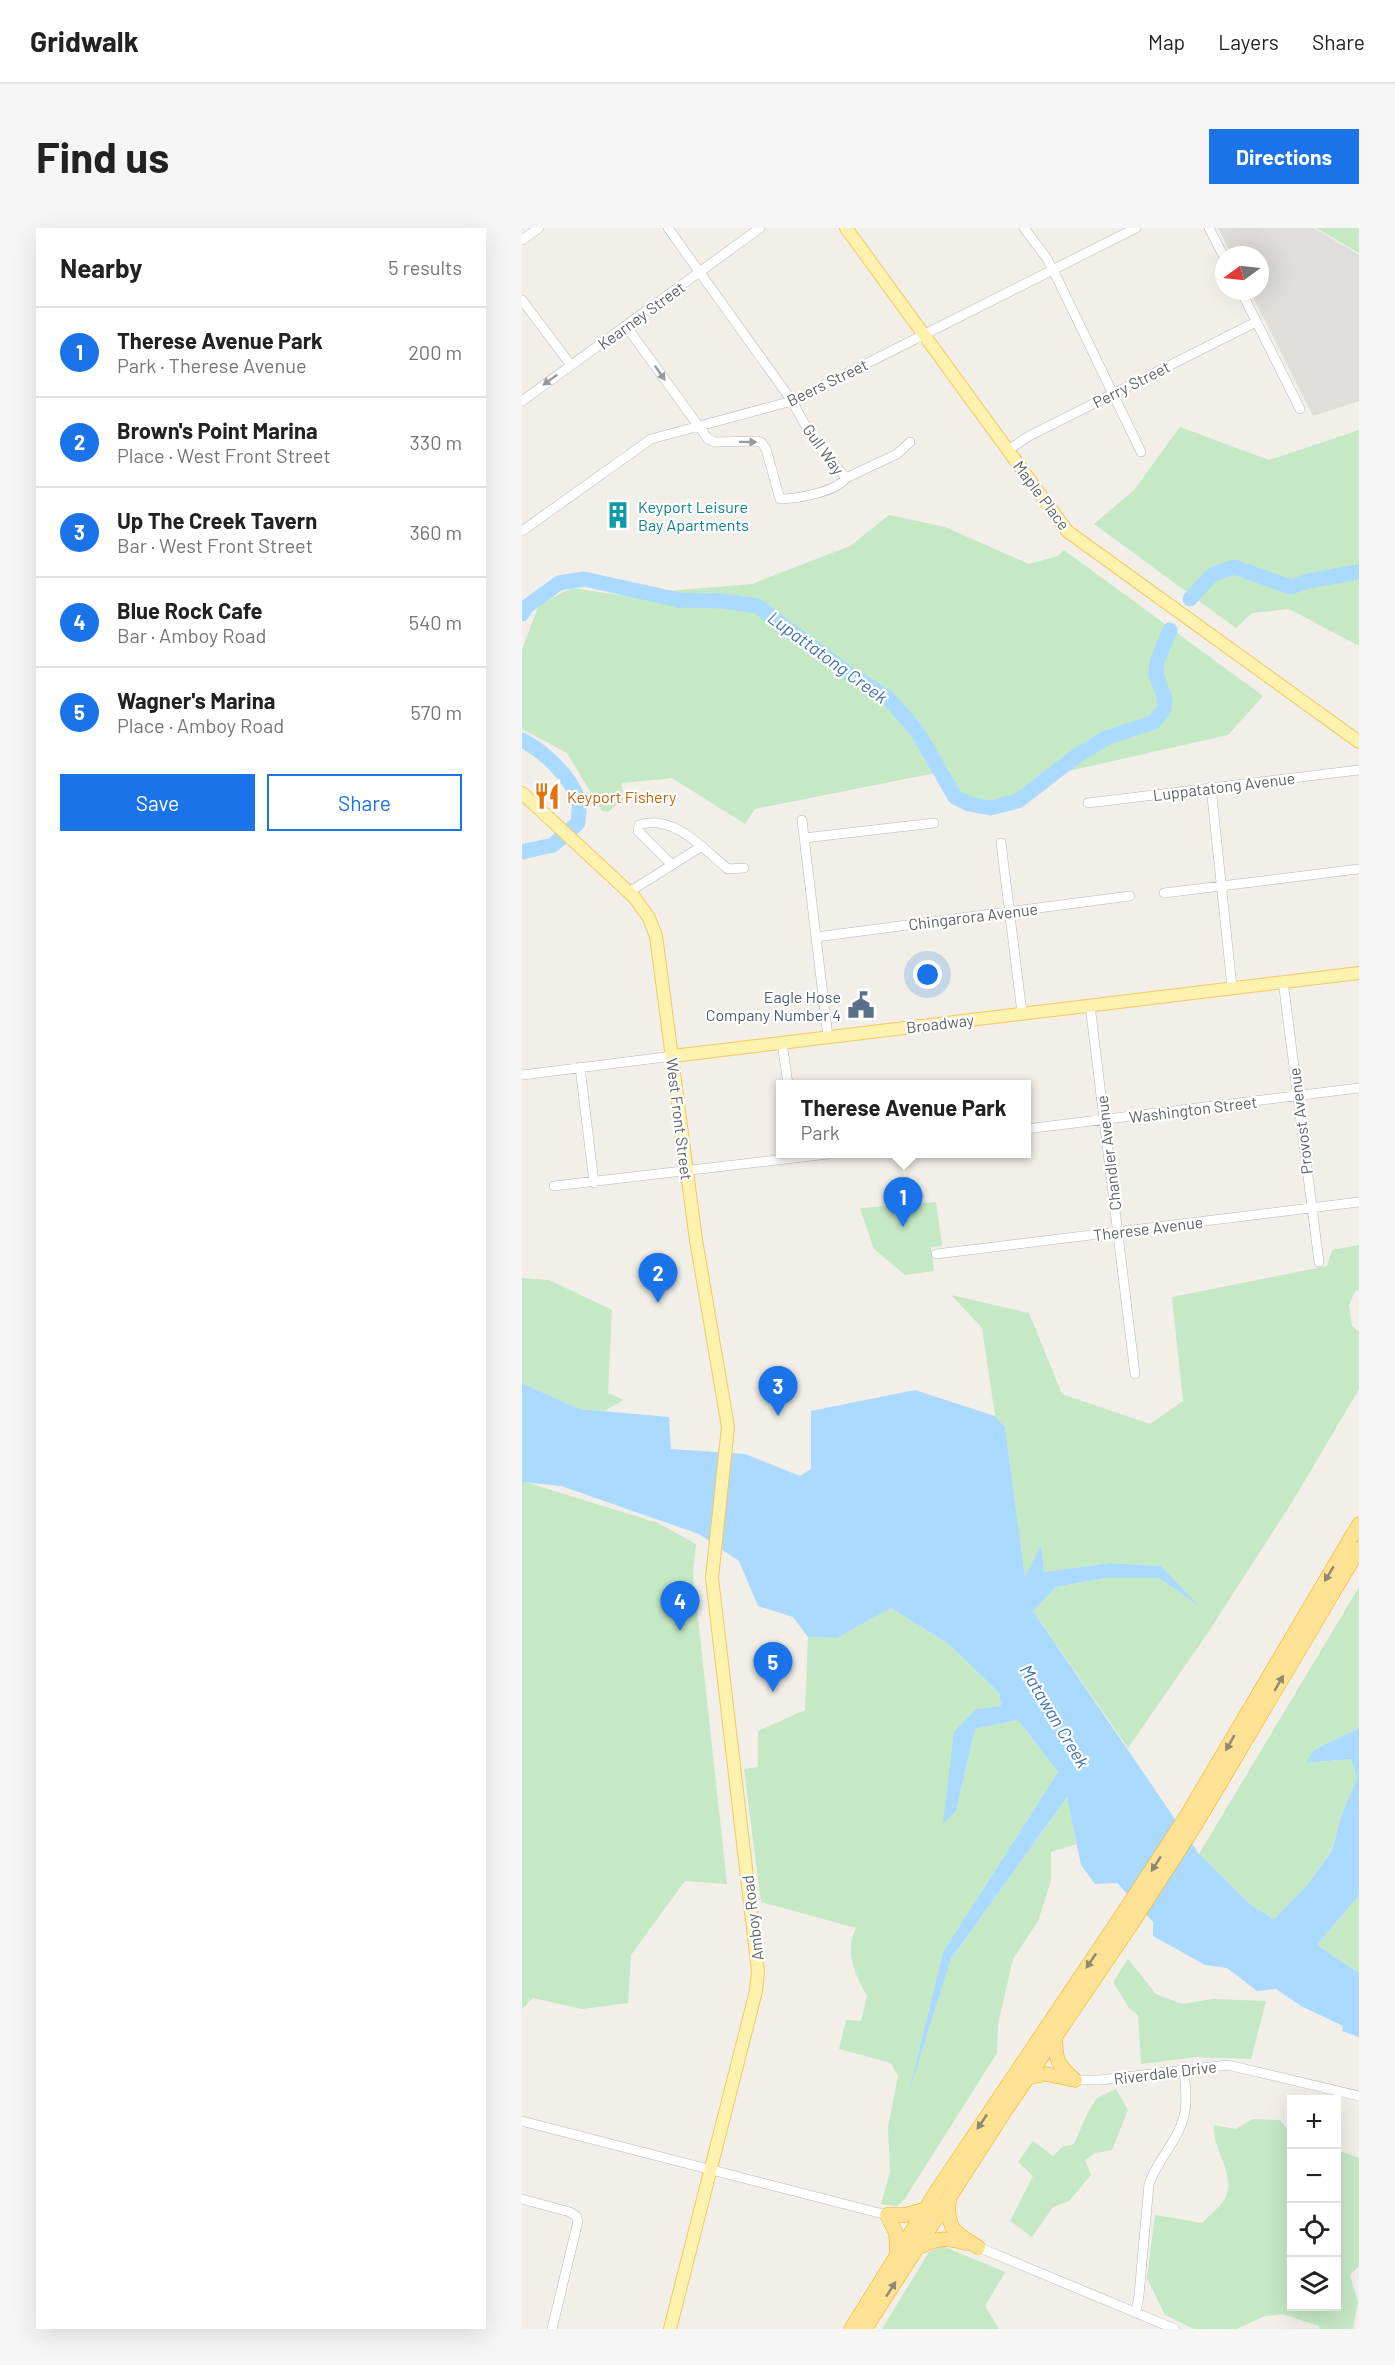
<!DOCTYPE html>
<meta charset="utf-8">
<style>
:root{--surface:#fff;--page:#f6f6f6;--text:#222;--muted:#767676;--line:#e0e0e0;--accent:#1a73e8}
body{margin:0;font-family:Barlow,sans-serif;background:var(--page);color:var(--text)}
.controls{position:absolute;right:18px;bottom:18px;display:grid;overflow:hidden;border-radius:0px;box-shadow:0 6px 24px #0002}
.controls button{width:54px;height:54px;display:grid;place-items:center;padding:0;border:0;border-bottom:2px solid var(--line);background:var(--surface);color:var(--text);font:30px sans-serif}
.compass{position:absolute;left:693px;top:18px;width:54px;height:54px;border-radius:50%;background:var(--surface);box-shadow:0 6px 24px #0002;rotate:255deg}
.you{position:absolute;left:406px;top:747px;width:21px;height:21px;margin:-15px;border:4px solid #fff;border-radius:50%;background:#1a73e8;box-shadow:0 0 0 9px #1a73e833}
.badge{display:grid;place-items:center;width:39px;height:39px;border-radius:50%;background:var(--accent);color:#fff;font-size:20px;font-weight:700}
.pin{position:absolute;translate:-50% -50px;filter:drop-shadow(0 2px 3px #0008)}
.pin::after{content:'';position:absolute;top:32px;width:21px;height:18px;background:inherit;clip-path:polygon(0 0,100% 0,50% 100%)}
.popup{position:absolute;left:254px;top:852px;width:255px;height:78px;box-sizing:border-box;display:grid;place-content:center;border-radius:0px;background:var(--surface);filter:drop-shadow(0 2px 4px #0005);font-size:20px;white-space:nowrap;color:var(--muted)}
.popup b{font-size:22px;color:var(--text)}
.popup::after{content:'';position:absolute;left:50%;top:100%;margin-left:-12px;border:12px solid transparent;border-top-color:var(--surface)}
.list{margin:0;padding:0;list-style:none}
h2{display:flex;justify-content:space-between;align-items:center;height:78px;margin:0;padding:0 24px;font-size:26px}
h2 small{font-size:20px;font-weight:400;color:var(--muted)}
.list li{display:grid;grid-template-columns:39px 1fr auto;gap:18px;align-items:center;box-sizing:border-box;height:90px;padding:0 24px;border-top:2px solid var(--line)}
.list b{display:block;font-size:22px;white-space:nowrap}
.list p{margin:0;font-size:20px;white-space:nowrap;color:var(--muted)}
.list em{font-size:20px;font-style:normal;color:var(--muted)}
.actions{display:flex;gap:12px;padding:18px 24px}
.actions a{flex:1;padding:14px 0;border:2px solid var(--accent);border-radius:0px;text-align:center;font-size:21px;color:var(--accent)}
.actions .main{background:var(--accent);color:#fff}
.icon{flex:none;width:33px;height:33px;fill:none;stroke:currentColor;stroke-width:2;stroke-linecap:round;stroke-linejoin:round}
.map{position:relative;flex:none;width:837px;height:2101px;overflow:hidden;border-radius:0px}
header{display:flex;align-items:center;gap:36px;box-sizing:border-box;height:84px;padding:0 30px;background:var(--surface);border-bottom:2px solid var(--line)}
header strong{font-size:28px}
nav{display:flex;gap:33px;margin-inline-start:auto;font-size:21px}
.intro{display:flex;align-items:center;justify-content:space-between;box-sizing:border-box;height:144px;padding:0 36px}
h1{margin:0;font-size:42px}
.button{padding:15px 27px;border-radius:0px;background:var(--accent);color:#fff;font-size:21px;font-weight:700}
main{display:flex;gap:36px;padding:0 36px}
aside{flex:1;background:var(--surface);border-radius:0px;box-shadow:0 6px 24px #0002}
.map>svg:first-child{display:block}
</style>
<header>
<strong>Gridwalk</strong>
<nav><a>Map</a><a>Layers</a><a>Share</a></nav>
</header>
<div class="intro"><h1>Find us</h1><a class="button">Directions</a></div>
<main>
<aside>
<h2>Nearby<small>5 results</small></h2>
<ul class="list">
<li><span class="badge">1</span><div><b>Therese Avenue Park</b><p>Park · Therese Avenue</p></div><em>200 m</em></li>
<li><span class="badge">2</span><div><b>Brown's Point Marina</b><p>Place · West Front Street</p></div><em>330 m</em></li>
<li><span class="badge">3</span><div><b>Up The Creek Tavern</b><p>Bar · West Front Street</p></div><em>360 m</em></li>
<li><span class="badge">4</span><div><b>Blue Rock Cafe</b><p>Bar · Amboy Road</p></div><em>540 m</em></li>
<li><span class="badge">5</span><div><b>Wagner's Marina</b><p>Place · Amboy Road</p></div><em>570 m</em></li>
</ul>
<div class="actions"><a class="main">Save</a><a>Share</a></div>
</aside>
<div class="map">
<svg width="837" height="2101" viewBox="0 0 837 2101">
<rect width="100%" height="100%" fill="#f1efe8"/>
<path fill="#e0deda" d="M696,0h96l45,27v146l-46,15 -63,-125h10v-36h-28z"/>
<path fill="#c5e8c5" d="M794,0h43v25z
M658,199l89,33 90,-30v216l-70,-37 -37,4 -16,15 -142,-104 40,-34z
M367,287l56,12 84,37 29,-8 6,-6 199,146 -35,39 -168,38 -34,31 -38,9 -32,-10 -21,-30 -180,36 -10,15 -73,-46 -50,5 1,16 -15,13 -6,-1 -35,-58 -45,-24v-80l17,-44 33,-17 47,7 133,-11 98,-38z
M414,974l6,44 -11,1 3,24 -29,4 -31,-26 -14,-41z
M837,1017v45l-4,1 -6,14 3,21 7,6v57l-65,110 -87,135 -79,114 -95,-137 23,-24 49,-9h54l37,26 -35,-38 -51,-3 -66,9 -3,-26 -16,32 -20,-151 -10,-11 -13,-88 -31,-33 78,18 33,81 88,30 33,-23 -11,-104 155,-31 5,-16z
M0,1050l27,2 63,30 -4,83 16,7 -20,11 -25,-2 -57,-26z
M0,1253l136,42 38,21 -3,29 34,311 -42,-3 -54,74 -3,48 -46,6 -49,-11 -11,11z
M837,1359v141l-45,22 -7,13 44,-4 6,19 -16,38 -9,33 -24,35 -34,35 -24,-15 -51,-50z
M369,1380l59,37 49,48 2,13 -25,3 -20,102 19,-82 43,-9 40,52 -115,180 -31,129 39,-122 116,-162 10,47 -26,8v28l-13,41 -25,38 -15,65 -1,29 -93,147 -7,6 -16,-2 9,-32 -2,-45 10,-51 -7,-13 -52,-14 7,-29 15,1 6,-25c-12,-21 -23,-45 -11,-68l-95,-26 -17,-133 14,-2v-36l47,-21 3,-73 29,1z
M837,1667v78l-42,-28z
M606,1731l28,35 26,10 31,-5 53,2 -15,58 -55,-2 -55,7 -3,-49 -9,-7 -16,-26z
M594,1861l12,21 -16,40 -17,3 -10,7 6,15 -22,26 -16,6 -21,30 -22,-16 23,-45 -15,-14 15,-21 20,15 9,-9 12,-3 14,-32 9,-14z
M731,1891l27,1 11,14 1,172h44l1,-156 22,8v108l-9,9 8,27 -5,27h-33l-1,-3 -36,-12 -18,2 -28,13h-43l-29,-14 -18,-37 8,-63 47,8c6,-6 14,-13 20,-20 19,-25 -11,-52 -8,-78l22,4z
M420,2018l63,26 -20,34 14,23h-117l47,-77z"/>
<path fill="#aadaff" d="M0,1155l57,26 90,8 2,32 74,5 55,22 11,-7v-58l104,-21 80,26 10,11 20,150 16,-32 3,27 66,-9 51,3 38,40 -40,-28h-54l-49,9 -23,24 166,243 51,50 24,15 34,-35 24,-34 9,-34 16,-38 -6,-19 -45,4 8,-13 45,-22v167l-42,50 42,28v64l-17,-6 1,-5 -42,-20 -25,-17 -19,2 -30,-23 -22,-3 -52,-29v-14l-36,-39 -22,1 -14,-19 -14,-68 -116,162 -42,133 34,-140 115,-180 -40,-52 -43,9 -19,82 -13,13 11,-92 22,-23 25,-3 -2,-13 -49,-48 -59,-37 -54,30 -29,-1 -15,-20 -35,-11 -19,-45 -40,-27 -138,-48 -39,-4z"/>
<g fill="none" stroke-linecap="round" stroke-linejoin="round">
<path stroke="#aadaff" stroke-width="15" d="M668,371l22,-24 22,-8 57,20 17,-6 51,-9
M0,386l4,-7 33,-24 25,-4 95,21 44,1 34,5 88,65 43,27 29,33 38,66 14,7 21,4 28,-7 57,-44 31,-19 48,-16 10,-12 1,-11 -9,-25 1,-12 13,-32
M0,512c22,11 52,39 57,64 1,5 -1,13 -1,19l-25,22 -31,7"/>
<defs>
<path id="minor" d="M502,0l22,29 13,25 82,170
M687,0l15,29
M0,12l17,-12
M719,63l59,118
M0,72l49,65
M104,98l82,113 7,3 42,-1 5,2 4,6 14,50c16,0 56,-7 66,-21l-32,-37 -22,-40 -124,-173
M0,173l238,-173
M486,222l21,-14 227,-114
M324,250l51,-24 13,-12
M0,303l129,-92 141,-38 344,-173
M689,559l21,200
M566,575l271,-33
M280,592l26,217
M282,610l130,-15
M479,615l21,170
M150,637l-34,-34 1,-6c35,-12 65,25 89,44l16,-1
M107,664l73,-46
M642,665l195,-24
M294,709l314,-41
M761,753l36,281
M568,777l45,369
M260,815l6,41
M58,839l14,116
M0,847l151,-19
M504,901l333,-41
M32,958l274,-32
M414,1026l423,-52
M553,1852h25l128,-15 131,31
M0,1893l365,94
M0,1971l48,13 6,4 2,5 -26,108
M456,2019l197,82
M614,2085l3,-18 10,-111c8,-24 29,-43 35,-68 4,-15 1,-32 0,-47"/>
<path id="major" d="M324,0l221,303 292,211
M0,565l112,104 15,21 7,18 40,304 32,187 -16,151 46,393 -2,20 -86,338
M151,828l686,-83"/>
<path id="highway" d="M533,1808c1,24 1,28 20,44
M504,1850l20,-4 24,5
M427,1972c-3,29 6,33 29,47
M365,1987l9,18 1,22
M365,1987h18l22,-6
M395,2020c21,-10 26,-11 49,-5
M329,2101l87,-140 186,-277 63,-97 172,-291
M343,2101l140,-218 128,-189 63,-98 163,-275"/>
</defs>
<use href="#minor" stroke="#b5b8bc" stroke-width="10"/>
<use href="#major" stroke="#f2c960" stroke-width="14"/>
<use href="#highway" stroke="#f9ab00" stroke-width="15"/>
<use href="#minor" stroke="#fff" stroke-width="9"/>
<use href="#major" stroke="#fff2af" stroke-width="12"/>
<use href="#highway" stroke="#fde293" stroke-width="14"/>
</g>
<defs><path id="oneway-solid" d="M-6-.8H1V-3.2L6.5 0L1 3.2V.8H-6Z" transform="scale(1.5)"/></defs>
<g fill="#979a9d">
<use href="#oneway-solid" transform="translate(138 145) rotate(55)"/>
<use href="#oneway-solid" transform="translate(28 152) rotate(144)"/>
<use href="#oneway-solid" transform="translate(226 214) rotate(1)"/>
</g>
<g fill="#8e8975">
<use href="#oneway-solid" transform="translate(807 1346) rotate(121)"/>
<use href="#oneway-solid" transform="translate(757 1455) rotate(-60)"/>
<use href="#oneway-solid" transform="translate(708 1515) rotate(120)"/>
<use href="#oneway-solid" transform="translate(634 1636) rotate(123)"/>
<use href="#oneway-solid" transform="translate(569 1733) rotate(124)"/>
<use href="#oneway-solid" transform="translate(460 1894) rotate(124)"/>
<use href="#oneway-solid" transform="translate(369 2061) rotate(-57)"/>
</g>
<defs>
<symbol id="building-bare" viewBox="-9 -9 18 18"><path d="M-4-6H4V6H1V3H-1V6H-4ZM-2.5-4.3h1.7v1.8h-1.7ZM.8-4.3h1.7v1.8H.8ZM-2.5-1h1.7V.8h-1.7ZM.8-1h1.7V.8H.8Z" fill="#0f9aa8" stroke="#fff" stroke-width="2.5" paint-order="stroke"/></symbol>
<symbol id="restaurant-bare" viewBox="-9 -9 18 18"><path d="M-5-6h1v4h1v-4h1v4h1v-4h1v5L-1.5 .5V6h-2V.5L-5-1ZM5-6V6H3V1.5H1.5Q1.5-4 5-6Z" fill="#e8710a" stroke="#fff" stroke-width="2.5" paint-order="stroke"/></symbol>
<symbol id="civic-bare" viewBox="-9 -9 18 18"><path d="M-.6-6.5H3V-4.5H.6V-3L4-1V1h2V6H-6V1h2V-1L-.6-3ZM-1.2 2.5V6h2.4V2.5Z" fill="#5c6f8a" stroke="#fff" stroke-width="2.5" paint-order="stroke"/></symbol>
</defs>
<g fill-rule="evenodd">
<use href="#building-bare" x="77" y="268" width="38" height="38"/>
<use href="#restaurant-bare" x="6" y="549" width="38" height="38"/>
<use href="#civic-bare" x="320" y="758" width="38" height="38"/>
</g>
<g text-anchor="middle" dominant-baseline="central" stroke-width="4.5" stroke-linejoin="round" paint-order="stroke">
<g font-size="16" fill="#5f6368" stroke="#fff">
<text transform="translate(119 87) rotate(-36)">Kearney Street</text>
<text transform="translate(305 154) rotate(-26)">Beers Street</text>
<text transform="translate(609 156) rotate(-27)">Perry Street</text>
<text transform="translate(302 221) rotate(54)">Gull Way</text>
<text transform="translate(520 267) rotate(53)">Maple Place</text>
<text transform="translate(702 558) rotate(-7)">Luppatatong Avenue</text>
<text transform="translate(451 688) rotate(-7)">Chingarora Avenue</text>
<text transform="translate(418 795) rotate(-7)">Broadway</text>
<text transform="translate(671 881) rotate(-7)">Washington Street</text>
<text transform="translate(158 891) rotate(83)">West Front Street</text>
<text transform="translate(778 893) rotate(-97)">Provost Avenue</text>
<text transform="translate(586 925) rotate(-97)">Chandler Avenue</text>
<text transform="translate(626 1000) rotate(-7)">Therese Avenue</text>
<text transform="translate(230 1690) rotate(-97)">Amboy Road</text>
<text transform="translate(643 1844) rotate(-7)">Riverdale Drive</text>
</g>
<g font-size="16" fill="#0d838f" stroke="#fff" text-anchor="start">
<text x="116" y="278">Keyport Leisure<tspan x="116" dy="18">Bay Apartments</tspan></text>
</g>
<g font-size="16" fill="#c56008" stroke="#fff" text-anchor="start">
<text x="45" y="568">Keyport Fishery</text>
</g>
<g font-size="16" fill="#4e5e75" stroke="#fff" text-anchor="end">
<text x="319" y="768">Eagle Hose<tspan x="319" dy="18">Company Number 4</tspan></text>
</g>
<g font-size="18" font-style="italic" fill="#4174aa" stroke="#fff">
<text transform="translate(306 429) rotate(36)">Lupattatong Creek</text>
<text transform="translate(533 1488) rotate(59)">Matawan Creek</text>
</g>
</g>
</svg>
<div class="controls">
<button>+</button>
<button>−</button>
<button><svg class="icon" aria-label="locate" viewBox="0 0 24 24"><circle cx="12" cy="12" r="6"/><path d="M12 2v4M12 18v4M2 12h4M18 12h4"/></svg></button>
<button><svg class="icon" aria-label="layers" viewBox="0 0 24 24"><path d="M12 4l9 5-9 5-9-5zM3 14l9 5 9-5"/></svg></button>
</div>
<svg class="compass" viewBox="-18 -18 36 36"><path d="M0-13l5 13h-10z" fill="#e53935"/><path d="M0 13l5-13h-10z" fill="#767676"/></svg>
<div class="you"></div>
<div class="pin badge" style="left:381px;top:999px">1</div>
<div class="popup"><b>Therese Avenue Park</b>Park</div>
<div class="pin badge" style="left:136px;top:1075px">2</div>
<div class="pin badge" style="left:256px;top:1188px">3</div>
<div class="pin badge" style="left:158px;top:1403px">4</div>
<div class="pin badge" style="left:251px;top:1464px">5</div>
</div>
</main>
